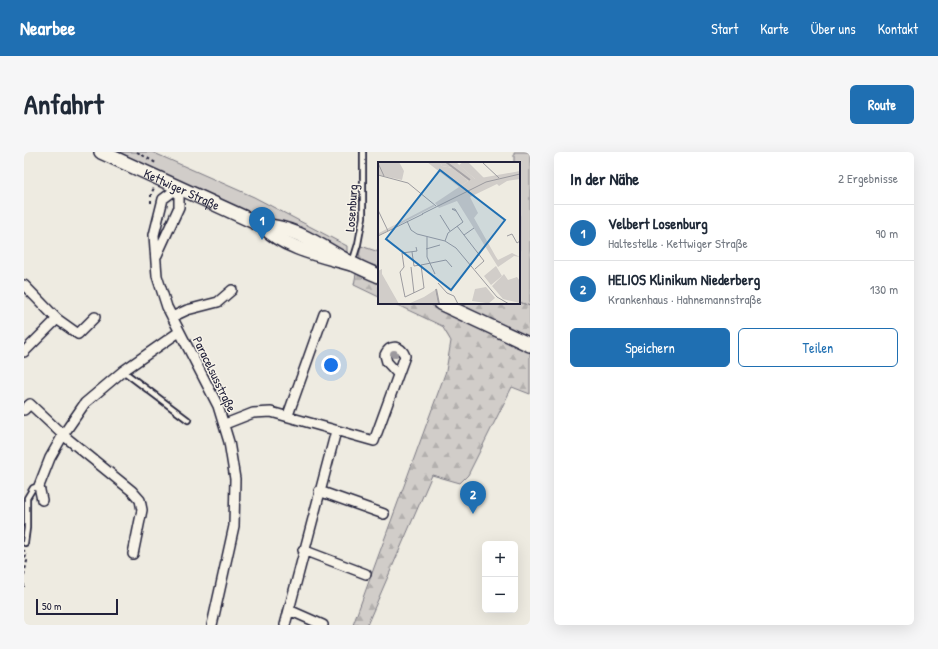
<!DOCTYPE html>
<html lang="de">
<meta charset="utf-8">
<style>
:root{--surface:#fff;--page:#f6f6f7;--text:#1f2937;--muted:#747a83;--line:#e0e1e3;--accent:#1f6fb2}
body{margin:0;font-family:"Patrick Hand",sans-serif;background:var(--page);color:var(--text)}
.controls{position:absolute;right:12px;bottom:12px;display:grid;overflow:hidden;border-radius:6px;box-shadow:0 4px 16px #0002}
.controls button{width:36px;height:36px;display:grid;place-items:center;padding:0;border:0;border-bottom:1px solid var(--line);background:var(--surface);color:var(--text);font:20px sans-serif}
.scale{position:absolute;left:12px;bottom:10px;width:82px;box-sizing:border-box;padding-left:4px;border:2px solid #22223b;border-top:0;font-size:11px;line-height:14px;white-space:nowrap;color:#22223b;-webkit-text-stroke:3px #f7f3e8;paint-order:stroke}
.you{position:absolute;left:307px;top:213px;width:14px;height:14px;margin:-10px;border:3px solid #fff;border-radius:50%;background:#1a73e8;box-shadow:0 0 0 6px #1a73e833}
.badge{display:grid;place-items:center;width:26px;height:26px;border-radius:50%;background:var(--accent);color:#fff;font-size:13px;font-weight:700}
.pin{position:absolute;translate:-50% -33px;filter:drop-shadow(0 1px 2px #0008)}
.pin::after{content:'';position:absolute;top:21px;width:14px;height:12px;background:inherit;clip-path:polygon(0 0,100% 0,50% 100%)}
.list{margin:0;padding:0;list-style:none}
h2{display:flex;justify-content:space-between;align-items:center;height:52px;margin:0;padding:0 16px;font-size:17px}
h2 small{font-size:13px;font-weight:400;color:var(--muted)}
.list li{display:grid;grid-template-columns:26px 1fr auto;gap:12px;align-items:center;box-sizing:border-box;height:56px;padding:0 16px;border-top:1px solid var(--line)}
.list b{display:block;font-size:15px;white-space:nowrap}
.list p{margin:0;font-size:13px;white-space:nowrap;color:var(--muted)}
.list em{font-size:13px;font-style:normal;color:var(--muted)}
.actions{display:flex;gap:8px;padding:12px 16px}
.actions a{flex:1;padding:9px 0;border:1px solid var(--accent);border-radius:6px;text-align:center;font-size:14px;color:var(--accent)}
.actions .main{background:var(--accent);color:#fff}
.map{position:relative;flex:none;width:506px;height:473px;overflow:hidden;border-radius:6px}
header{display:flex;align-items:center;gap:24px;box-sizing:border-box;height:56px;padding:0 20px;background:var(--accent);color:#fff}
header strong{font-size:19px}
nav{display:flex;gap:22px;margin-inline-start:auto;font-size:14px}
.intro{display:flex;align-items:center;justify-content:space-between;box-sizing:border-box;height:96px;padding:0 24px}
h1{margin:0;font-size:28px}
.button{padding:10px 18px;border-radius:6px;background:var(--accent);color:#fff;font-size:14px;font-weight:700}
main{display:flex;gap:24px;padding:0 24px}
aside{flex:1;background:var(--surface);border-radius:6px;box-shadow:0 4px 16px #0002}
.map>svg:first-child{display:block}
</style>
<header>
<strong>Nearbee</strong>
<nav><a>Start</a><a>Karte</a><a>Über uns</a><a>Kontakt</a></nav>
</header>
<div class="intro"><h1>Anfahrt</h1><a class="button">Route</a></div>
<main>
<div class="map">
<svg width="506" height="473" viewBox="0 0 506 473">
<defs>
<pattern id="forest-firs" width="22" height="20" patternUnits="userSpaceOnUse"><rect width="22" height="20" fill="#d1cdc9"/><path d="M5 1l3.5 6h-7zM16 11l3.5 6h-7z" fill="#b3b0ae"/></pattern>
</defs>
<rect width="100%" height="100%" fill="#eeebe1"/>
<filter id="ink" filterUnits="userSpaceOnUse"><feTurbulence type="fractalNoise" baseFrequency=".025" numOctaves="2"/><feDisplacementMap in="SourceGraphic" scale="8" xChannelSelector="R" yChannelSelector="G"/><feConvolveMatrix kernelMatrix="1 2 1 2 8 2 1 2 1" color-interpolation-filters="sRGB"/></filter>
<g filter="url(#ink)">
<path fill="#d1cdc9" stroke="#7a7882" d="M85,0h43l102,45 93,49v12z
M490,0h16v154l-11,-4v-139h-5z"/>
<path fill="url(#forest-firs)" stroke="#7a7882" d="M337,94l18,6v45l-25,-12z
M495,150l11,4v88l-18,-7 -44,88 -8,8 -28,-8 -65,150h-14l93,-254 5,-30 -9,-15 -49,-23z"/>
<g fill="none" stroke-linecap="round" stroke-linejoin="round">
<defs>
<path id="service" d="M328,111l6,-19 5,-27v-65
M99,219l65,49
M1,391l2,-15v-30l6,-10 6,-2"/>
<path id="minor" d="M155,35l-16,12 -9,36 3,41 10,31 51,99 11,36 6,37 -1,47 -22,99
M133,103l22,-48v-20
M0,133l33,34 21,15 17,-17
M148,165l15,-7 31,-8 14,-12
M0,200l33,-33
M0,258l6,-6 33,31 69,56 8,9 2,10 -9,44
M264,263l36,-101
M201,272l28,-11 18,-1 103,29 31,-85c-4,-10 -15,-13 -20,-1l2,7 11,12
M295,339l65,23
M18,348l-3,-14 11,-28 13,-23 22,-32 38,-32 56,-39
M279,398l63,24
M265,458l34,15
M261,473l51,-194"/>
<g id="secondary">
<path id="s1" d="M77,0l162,74c20,22 60,30 88,38"/>
<path d="M239,74c30,-1 62,23 88,37 9,5 19,9 28,13"/>
<path d="M416,151l90,42"/>
</g>
</defs>
<use href="#service" stroke="#22223b" stroke-width="8"/>
<use href="#minor" stroke="#22223b" stroke-width="12"/>
<use href="#secondary" stroke="#22223b" stroke-width="16"/>
<path stroke="#22223b" stroke-width="2" stroke-dasharray="3 3" stroke-linecap="butt" d="M113,0l19,11
M127,51v-9l3,-6
M0,423l3,-14 -3,-11
M0,432v3"/>
<use href="#service" stroke="#f7f3e8" stroke-width="4.5"/>
<use href="#minor" stroke="#f7f3e8" stroke-width="9"/>
<use href="#secondary" stroke="#f7f3e8" stroke-width="13"/>
</g>
<circle fill="#9b989d" cx="370" cy="202" r="4"/>
</g>
<g text-anchor="middle" dominant-baseline="central" stroke-width="3" stroke-linejoin="round" paint-order="stroke">
<g font-size="13" fill="#22223b" stroke="#f7f3e8">
<text stroke="none"><textPath href="#s1" startOffset="89">Kettwiger Straße</textPath></text>
<text transform="translate(327 56) rotate(-86)">Losenburg</text>
<text transform="translate(191 222) rotate(64)">Paracelsusstraße</text>
</g>
</g>
<g transform="translate(354 10)">
<rect width="142" height="142" fill="#eeebe1"/>
<path d="M0,0h21l5,9 -2,9 -24,-5zM49,0h13l2,4 11,2 15,13 -9,6zM85,0h5l17,17h-10l-16,-14zM55,43l2,1 -57,30 1,-3zM118,104l6,10 -11,9 -7,-9zM4,107v5l17,30h-21v-33zM108,125v16l-14,-2 3,-12zM57,128l3,14h-30l16,-7z" fill="#d1cdc9"/>
<path d="M62,0h16l19,17 45,-8v8l-13,2 -8,5 -2,-2 -27,13 8,16 -4,5 22,39 2,3 14,-7 8,4 -6,-1 -16,11 -41,-66 -18,7 -4,-5 33,-22 -15,-13 -11,-2zM126,112l4,6 9,-3 3,4v22l-17,-4 -11,-13zM108,125l9,11 -7,6h-6l4,-1z" fill="#d1cdc9"/>
<path fill="none" stroke="#a6a3a6" stroke-width="2" d="M68,0l24,18M58,127l3,15"/>
<path fill="none" stroke="#9c9b9f" stroke-width="1" d="M104,0l17,16M0,1l6,13M0,13l30,8 28,23M0,48l10,21M44,52l64,-32 34,-8M62,53l10,16M29,59l4,9 6,4 28,7 11,7 41,49 12,7M79,64l27,35 -9,8M86,73l10,-7M0,74l45,-22M129,74l5,-2 5,9 3,-2M49,75v20l8,17M67,79l3,-8 15,-11 -8,-13h-3l4,2M38,85l1,4 -15,2 2,14 -4,5 5,25 19,-9 -3,-23 25,-5 6,7M48,87l14,-4M34,90l2,14 6,-1M33,105l3,26M60,121l9,10 7,3 4,8"/>
<path fill="#1f6fb2" fill-opacity="0.15" stroke="#1f6fb2" stroke-width="2" d="M62,8l65,50 -54,70 -65,-51z"/>
<rect width="142" height="142" fill="none" stroke="#22223b" stroke-width="2"/>
</g>
</svg>
<div class="controls">
<button>+</button>
<button>−</button>
</div>
<div class="scale">50 m</div>
<div class="you"></div>
<div class="pin badge" style="left:238px;top:88px">1</div>
<div class="pin badge" style="left:449px;top:362px">2</div>
</div>
<aside>
<h2>In der Nähe<small>2 Ergebnisse</small></h2>
<ul class="list">
<li><span class="badge">1</span><div><b>Velbert Losenburg</b><p>Haltestelle · Kettwiger Straße</p></div><em>90 m</em></li>
<li><span class="badge">2</span><div><b>HELIOS Klinikum Niederberg</b><p>Krankenhaus · Hahnemannstraße</p></div><em>130 m</em></li>
</ul>
<div class="actions"><a class="main">Speichern</a><a>Teilen</a></div>
</aside>
</main>
